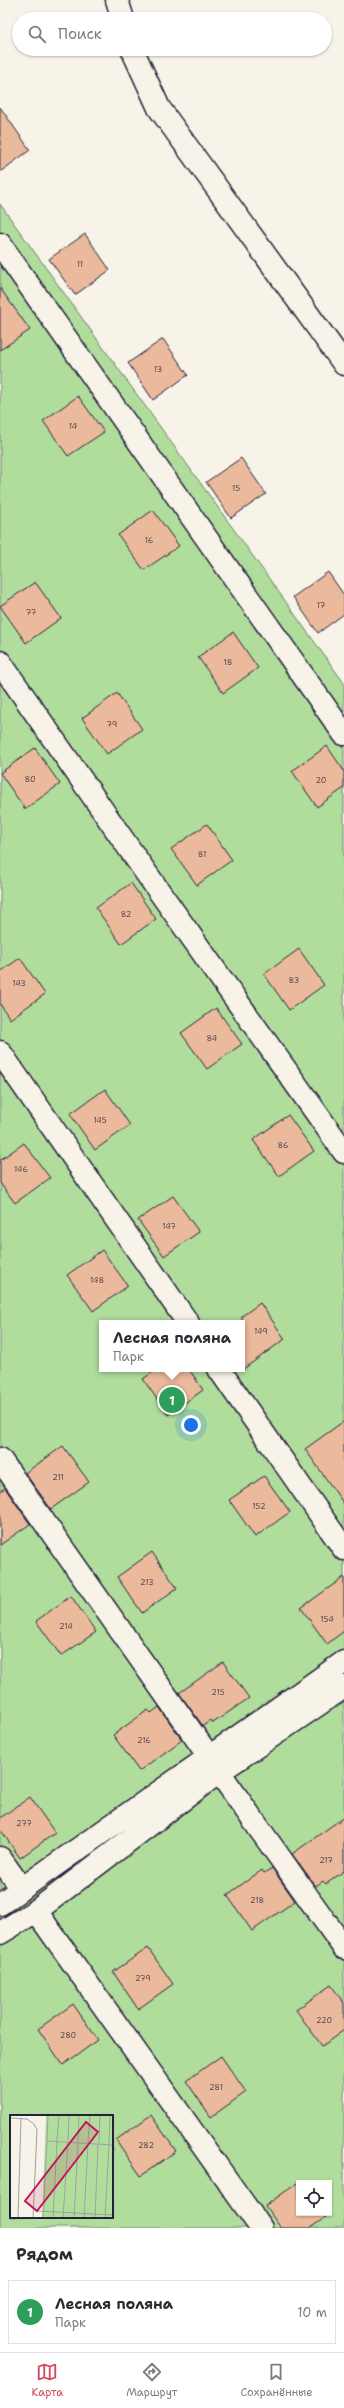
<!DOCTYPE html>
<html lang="ru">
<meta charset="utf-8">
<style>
:root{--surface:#fff;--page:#f2f2f3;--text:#2b2b33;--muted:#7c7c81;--line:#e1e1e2;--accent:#d1495b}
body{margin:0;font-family:"Shantell Sans",sans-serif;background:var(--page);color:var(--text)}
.controls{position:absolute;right:12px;bottom:12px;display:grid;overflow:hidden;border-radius:0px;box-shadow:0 1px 3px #0004}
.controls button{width:36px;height:36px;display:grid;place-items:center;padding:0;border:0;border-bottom:1px solid var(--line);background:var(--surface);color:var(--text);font:20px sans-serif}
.you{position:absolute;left:191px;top:1425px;width:14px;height:14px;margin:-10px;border:3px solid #fff;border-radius:50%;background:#1a73e8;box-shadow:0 0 0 6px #1a73e833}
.badge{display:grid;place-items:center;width:26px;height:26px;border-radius:50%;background:var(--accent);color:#fff;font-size:13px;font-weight:700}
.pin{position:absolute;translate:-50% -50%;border:2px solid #fff;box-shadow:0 1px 4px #0006}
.popup{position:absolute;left:99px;top:1320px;width:146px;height:52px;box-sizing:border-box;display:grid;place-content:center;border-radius:0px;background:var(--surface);filter:drop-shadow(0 1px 3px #0005);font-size:13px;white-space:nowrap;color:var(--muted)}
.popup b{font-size:15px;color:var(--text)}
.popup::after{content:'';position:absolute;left:50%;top:100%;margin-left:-8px;border:8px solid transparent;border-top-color:var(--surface)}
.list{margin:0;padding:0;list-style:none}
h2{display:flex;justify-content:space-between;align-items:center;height:52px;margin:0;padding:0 16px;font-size:17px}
h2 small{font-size:13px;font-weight:400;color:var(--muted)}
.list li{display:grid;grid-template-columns:26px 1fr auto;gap:12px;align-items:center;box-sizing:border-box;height:64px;margin:0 8px 8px;padding:0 8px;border:1px solid var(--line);border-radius:0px}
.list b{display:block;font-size:15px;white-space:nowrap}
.list p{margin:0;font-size:13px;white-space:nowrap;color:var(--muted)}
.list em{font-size:13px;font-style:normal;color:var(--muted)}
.icon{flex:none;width:22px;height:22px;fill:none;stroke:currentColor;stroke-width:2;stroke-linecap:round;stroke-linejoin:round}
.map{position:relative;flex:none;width:344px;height:2228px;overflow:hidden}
.search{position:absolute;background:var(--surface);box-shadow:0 1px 3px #0004;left:12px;right:12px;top:12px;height:44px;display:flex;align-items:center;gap:10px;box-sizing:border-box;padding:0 14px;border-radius:22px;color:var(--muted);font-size:15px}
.sheet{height:124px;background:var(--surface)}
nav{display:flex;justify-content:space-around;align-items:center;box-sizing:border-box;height:56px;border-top:1px solid var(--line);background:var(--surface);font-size:11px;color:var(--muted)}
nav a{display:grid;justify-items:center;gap:2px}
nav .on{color:var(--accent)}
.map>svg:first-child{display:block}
</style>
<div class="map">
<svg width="344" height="2228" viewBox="0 0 344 2228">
<rect width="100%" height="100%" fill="#f7f3e8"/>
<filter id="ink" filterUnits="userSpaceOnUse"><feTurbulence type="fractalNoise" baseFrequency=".025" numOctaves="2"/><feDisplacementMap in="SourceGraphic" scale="8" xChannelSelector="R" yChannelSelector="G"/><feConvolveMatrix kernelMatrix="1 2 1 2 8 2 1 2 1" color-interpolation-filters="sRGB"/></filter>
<g filter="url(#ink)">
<path fill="#b1dd9c" stroke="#6a806c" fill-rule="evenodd" d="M0,204l344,479v1545h-344zM102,1323h140v46h-140zM11,2116h101v101h-101zM299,2183h30v30h-30z"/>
<path fill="#ebba9c" stroke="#22223b" d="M0,107l30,43 -30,22z
M85,234l25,36 -35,25 -26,-36z
M0,288l30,42 -30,20z
M163,339l25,36 -35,25 -25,-37z
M78,396l26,36 -36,24 -25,-35z
M241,458l25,36 -35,24 -25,-36z
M153,510l26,36 -35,24 -26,-35z
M328,572l16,23v19l-26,19 -25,-36z
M35,582l26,36 -35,25 -26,-37z
M233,632l25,36 -35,25 -25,-36z
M117,693l25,36 -35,25 -25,-36z
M327,746l17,25v17l-27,19 -25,-36z
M35,748l25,36 -35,25 -25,-36z
M207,824l25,36 -35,25 -26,-36z
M131,883l25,36 -35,25 -25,-36z
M299,949l25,36 -35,25 -25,-36z
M20,958l25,36 -35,25 -10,-15v-32z
M216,1008l26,36 -35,25 -26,-36z
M105,1089l25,36 -35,25 -25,-36z
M288,1115l26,36 -35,25 -26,-36z
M24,1143l26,35 -35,25 -15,-20v-23z
M173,1196l26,36 -35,24 -26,-36z
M102,1250l26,36 -35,25 -26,-36z
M260,1303l25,36 -43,31v-54z
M157,1369h32l14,21 -35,25 -25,-36z
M344,1421v83l-39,-55z
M63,1446l26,36 -38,27 -26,-36z
M264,1476l26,36 -35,25 -26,-37z
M5,1488l25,36 -30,21v-54z
M152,1552l25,36 -35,25 -25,-36z
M344,1577v54l-17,13 -26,-36z
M71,1596l25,36 -35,24 -25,-35z
M223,1662l26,36 -36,25 -2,-3 -8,6 -24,-33z
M159,1707l23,33 -43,31 -26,-36 35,-25 3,3z
M30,1797l25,36 -35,25 -20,-29v-11z
M344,1817v54l-18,13 -3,-3 -7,5 -24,-32z
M272,1868l23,33 -43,30 -25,-36 35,-25 2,3z
M148,1948l25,36 -35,25 -25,-37z
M331,1985l13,18v27l-22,16 -26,-36z
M73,2004l25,36 -35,25 -25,-36z
M221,2056l25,36 -35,25 -25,-36z
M151,2115l25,36 -35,25 -25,-36z
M300,2181l2,2h-3v30h24l3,4 -16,11h-29l-16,-22z"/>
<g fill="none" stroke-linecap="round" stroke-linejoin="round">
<defs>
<path id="minor" d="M117,0l6,19
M132,49l27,59 185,256
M0,244l344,490
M0,662l144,208 200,282
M0,1052l188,271
M219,1369l125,180
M0,1459l210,299
M219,1772l125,176
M0,1858l22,31
M0,1904l344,-242
M36,1911l225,317
M0,1933l36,-22 183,-139 125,-85"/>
</defs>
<use href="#minor" stroke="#22223b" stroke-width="25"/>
<use href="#minor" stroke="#f7f3e8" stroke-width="22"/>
</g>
</g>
<g text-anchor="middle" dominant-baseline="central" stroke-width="3" stroke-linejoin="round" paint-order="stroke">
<g font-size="8" fill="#544853">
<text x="80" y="264">11</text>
<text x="158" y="369">13</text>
<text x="73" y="426">14</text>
<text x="236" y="488">15</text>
<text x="149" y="540">16</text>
<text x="321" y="605">17</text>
<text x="31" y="612">77</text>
<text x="228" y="662">18</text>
<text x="112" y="724">79</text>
<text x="30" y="779">80</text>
<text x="321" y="780">20</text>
<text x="202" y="854">81</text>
<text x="126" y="914">82</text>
<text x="294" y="980">83</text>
<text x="19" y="983">143</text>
<text x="212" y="1038">84</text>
<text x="100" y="1120">145</text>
<text x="283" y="1145">86</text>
<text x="21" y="1169">146</text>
<text x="169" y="1226">147</text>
<text x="97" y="1280">148</text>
<text x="261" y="1331">149</text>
<text x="58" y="1477">211</text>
<text x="259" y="1506">152</text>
<text x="147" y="1582">213</text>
<text x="327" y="1619">154</text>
<text x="66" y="1626">214</text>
<text x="218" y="1692">215</text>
<text x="144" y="1740">216</text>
<text x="24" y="1823">277</text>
<text x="326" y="1860">217</text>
<text x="257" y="1900">218</text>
<text x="143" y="1978">279</text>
<text x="324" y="2020">220</text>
<text x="68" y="2035">280</text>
<text x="216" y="2087">281</text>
<text x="146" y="2145">282</text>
</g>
</g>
<g transform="translate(10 2115)">
<rect width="103" height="103" fill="#f7f3e8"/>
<path d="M36,0h67v103h-71z" fill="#b1dd9c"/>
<path fill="none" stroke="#a29fa3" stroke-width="1" d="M0,3l17,1 7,5 3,6 -4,88M37,25l1,-25M47,26l2,-26M58,26l1,-26M68,27l1,-27M78,27l2,-27M89,28l1,-28M99,29l1,-29M28,96l75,4M8,103l3,-100M33,103l4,-77 66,4M43,103l4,-76M53,103l5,-76M64,103l4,-75M74,103l4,-75M85,103l3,-74M95,103l4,-73"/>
<path fill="#c2185b" fill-opacity="0.15" stroke="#c2185b" stroke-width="2" d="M76,7l12,10 -61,79 -12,-10z"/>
<rect width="103" height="103" fill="none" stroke="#22223b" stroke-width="2"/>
</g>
</svg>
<div class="controls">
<button><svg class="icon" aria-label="locate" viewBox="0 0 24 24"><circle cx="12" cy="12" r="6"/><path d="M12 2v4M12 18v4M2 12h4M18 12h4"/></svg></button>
</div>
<div class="you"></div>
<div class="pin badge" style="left:172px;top:1400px;background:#2e9e5b">1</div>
<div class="popup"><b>Лесная поляна</b>Парк</div>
<div class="search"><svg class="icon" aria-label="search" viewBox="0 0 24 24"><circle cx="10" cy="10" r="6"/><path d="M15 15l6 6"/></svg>Поиск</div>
</div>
<section class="sheet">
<h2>Рядом<small></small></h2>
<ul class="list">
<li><span class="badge" style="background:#2e9e5b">1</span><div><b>Лесная поляна</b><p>Парк</p></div><em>10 m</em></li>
</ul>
</section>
<nav>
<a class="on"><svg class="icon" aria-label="map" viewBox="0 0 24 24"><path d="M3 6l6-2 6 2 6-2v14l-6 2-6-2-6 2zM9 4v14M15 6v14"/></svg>Карта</a>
<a><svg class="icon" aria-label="directions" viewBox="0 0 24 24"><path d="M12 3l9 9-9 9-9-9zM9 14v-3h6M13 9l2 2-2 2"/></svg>Маршрут</a>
<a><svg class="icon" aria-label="saved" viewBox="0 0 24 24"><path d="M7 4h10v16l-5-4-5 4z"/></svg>Сохранённые</a>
</nav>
